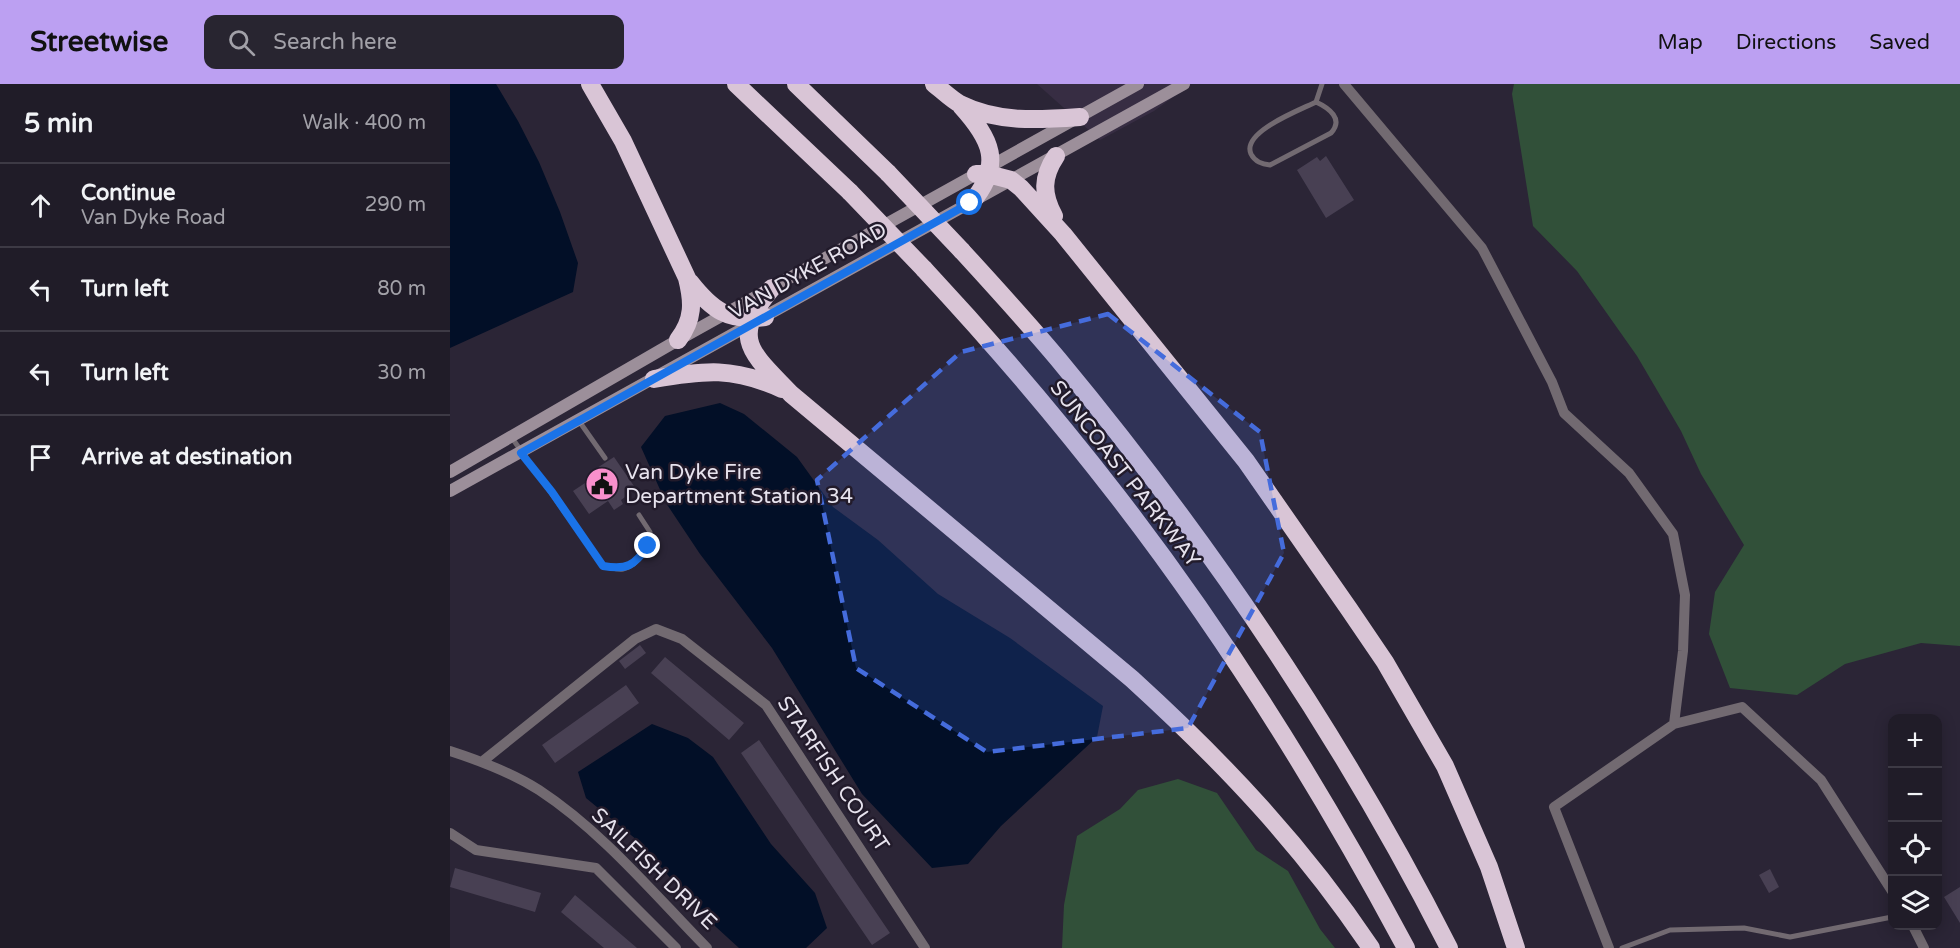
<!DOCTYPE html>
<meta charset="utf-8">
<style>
:root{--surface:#201c28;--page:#282530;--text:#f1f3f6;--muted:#a2a1a8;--line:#3d3a45;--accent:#bca0f2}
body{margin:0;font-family:"Varela Round",sans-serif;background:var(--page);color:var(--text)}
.controls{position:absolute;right:18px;bottom:18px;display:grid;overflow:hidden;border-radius:12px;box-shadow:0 3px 15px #0003}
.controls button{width:54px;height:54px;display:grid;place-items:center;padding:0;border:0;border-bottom:2px solid var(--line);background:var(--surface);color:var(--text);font:30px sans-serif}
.stop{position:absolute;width:18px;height:18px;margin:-14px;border:4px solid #1a73e8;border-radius:50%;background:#fff}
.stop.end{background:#1a73e8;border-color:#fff;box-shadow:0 2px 6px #0008}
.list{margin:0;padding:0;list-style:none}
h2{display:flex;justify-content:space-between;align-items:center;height:78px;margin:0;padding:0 24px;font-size:26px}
h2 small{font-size:20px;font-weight:400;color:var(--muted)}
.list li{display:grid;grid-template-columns:39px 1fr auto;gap:18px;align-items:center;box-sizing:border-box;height:84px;padding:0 24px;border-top:2px solid var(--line)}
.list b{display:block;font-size:22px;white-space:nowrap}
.list p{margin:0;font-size:20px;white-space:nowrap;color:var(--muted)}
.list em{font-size:20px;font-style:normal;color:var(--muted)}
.icon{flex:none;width:33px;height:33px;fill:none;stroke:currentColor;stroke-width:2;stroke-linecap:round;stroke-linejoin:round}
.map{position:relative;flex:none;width:1510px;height:864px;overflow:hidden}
header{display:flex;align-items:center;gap:36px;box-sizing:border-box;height:84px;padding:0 30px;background:var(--accent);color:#111}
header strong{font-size:28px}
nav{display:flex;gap:33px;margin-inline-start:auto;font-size:21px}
.search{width:420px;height:54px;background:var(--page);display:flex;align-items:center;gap:15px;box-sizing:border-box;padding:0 21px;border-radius:12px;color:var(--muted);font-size:22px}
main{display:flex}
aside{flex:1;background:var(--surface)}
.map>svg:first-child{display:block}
</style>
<header>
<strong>Streetwise</strong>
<div class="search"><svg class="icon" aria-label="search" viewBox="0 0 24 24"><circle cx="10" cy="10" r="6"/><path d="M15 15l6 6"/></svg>Search here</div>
<nav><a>Map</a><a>Directions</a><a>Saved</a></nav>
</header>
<main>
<aside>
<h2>5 min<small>Walk · 400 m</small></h2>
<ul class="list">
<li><svg class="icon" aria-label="ahead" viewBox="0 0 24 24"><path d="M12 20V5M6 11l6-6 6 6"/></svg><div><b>Continue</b><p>Van Dyke Road</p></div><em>290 m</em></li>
<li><svg class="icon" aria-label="left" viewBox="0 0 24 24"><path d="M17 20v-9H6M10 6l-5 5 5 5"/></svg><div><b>Turn left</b></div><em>80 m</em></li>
<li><svg class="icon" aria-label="left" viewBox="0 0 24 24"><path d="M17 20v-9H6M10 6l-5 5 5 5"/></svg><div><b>Turn left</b></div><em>30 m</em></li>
<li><svg class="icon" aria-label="arrive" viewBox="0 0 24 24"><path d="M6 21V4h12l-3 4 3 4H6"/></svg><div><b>Arrive at destination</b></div></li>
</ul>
</aside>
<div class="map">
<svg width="1510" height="864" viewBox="0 0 1510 864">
<rect width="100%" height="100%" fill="#2b2536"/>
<path fill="#372d43" d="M587,0h154l-37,27 -54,29z"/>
<path fill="#315039" d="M1064,0h446v562l-39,-3 -76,21 -48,31 -67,-7 -21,-54 6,-42 29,-47 -43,-71 -20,-43 -44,-75 -60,-85 -44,-45 -21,-132z
M728,695l39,14 39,57 32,21 32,58 15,19h-273l2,-43 13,-69 43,-27 18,-19z"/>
<path fill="#020f27" d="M0,0h46l22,37 21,41 21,50 18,51 -5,29 -123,56z
M270,319l24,11 53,43 36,50 45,33 60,54 72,44 93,68 -6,31 -96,89 -33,38 -36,4 -70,-74 -90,-146 -72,-94 -34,-51 -25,-56 24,-31z
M202,640l36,14 25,19 58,87 44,49 12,35 -21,20h-67l-35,-32 -67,-76 -51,-42 -8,-26z"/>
<path fill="#484053" d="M876,72l28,44 -28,18 -29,-48 20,-13 3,4z
M164,373l22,32 -15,11 2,4 -9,6 -6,-9 -19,13 -16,-23 27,-18 -3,-5z
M190,561l6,8 -21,16 -6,-8z
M215,573l79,66 -15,17 -78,-67z
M176,601l13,18 -84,60 -13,-18z
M309,656l131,193 -18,12 -131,-192z
M5,784l86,25 -6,19 -85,-25z
M1320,785l9,18 -10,6 -10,-18z
M1510,803v36l-16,-26z
M125,811l62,53h-33l-43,-36z"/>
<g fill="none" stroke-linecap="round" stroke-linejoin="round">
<path stroke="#726a71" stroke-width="5" d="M866,18c13,6 28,17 15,31l-61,32c-8,-1 -15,-3 -19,-11 -10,-22 49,-44 65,-52l6,-18
M129,337l26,37
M62,354l91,128c6,1 14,4 20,3 18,-5 24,-21 27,-37l-11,-17
M1172,864l48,-18 74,-2 46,9 102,-20"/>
<path stroke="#726a71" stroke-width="10" d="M894,0l138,164 70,134 12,31 65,60 44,61 12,61 -2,56 -9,73 -120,83 55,141
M1224,640l68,-17 79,73 71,111
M0,667c31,10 62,22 89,39 64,42 115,104 168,158
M33,677l152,-122 21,-10 26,10 84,66 159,243
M0,749l26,17 120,18 80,80
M1463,842l11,22"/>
<path stroke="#9c8f9a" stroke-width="12" d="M0,388l228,-132 460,-256
M0,407l734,-407"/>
<path stroke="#d9c5d6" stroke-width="18" d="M140,0l33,57 64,137c6,24 7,41 -9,62
M286,0l114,108
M346,0l92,89
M484,0c8,6 17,15 26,20 38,19 79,16 120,13
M511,22c30,33 43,58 10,97
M526,90h12l23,6 10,8 42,46 183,227 103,148 36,53 60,104 44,101 27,81
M604,132c-12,-22 -12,-39 2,-60
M512,167c32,35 65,71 96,108 151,182 284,378 391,589
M474,185c68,73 133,149 194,228 109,141 204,294 288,451
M240,198c22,28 38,40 75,35
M322,204c-44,51 -19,66 19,106l341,285c91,83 170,166 239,269
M204,295c51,-9 79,-12 128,10"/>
<path stroke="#d9c5d6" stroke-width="18" d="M438,89l74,78
M400,108l74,77"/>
</g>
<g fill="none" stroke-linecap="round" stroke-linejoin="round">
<path stroke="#1a73e8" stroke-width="8" d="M198,462c-14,20 -21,24 -45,20l-51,-74 -31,-39 449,-250"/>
</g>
<path fill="#456cdc" fill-opacity="0.2" stroke="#456cdc" stroke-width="4.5" stroke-dasharray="12 8" stroke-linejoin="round" d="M658,230l152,118 24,121 -96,175 -201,24 -131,-84 -39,-188 144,-128z"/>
<defs>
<symbol id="civic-disc" viewBox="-11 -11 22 22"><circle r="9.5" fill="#f890cc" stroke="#221b2b"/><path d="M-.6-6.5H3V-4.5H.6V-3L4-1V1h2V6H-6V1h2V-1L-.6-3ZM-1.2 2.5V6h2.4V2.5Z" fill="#111"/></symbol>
</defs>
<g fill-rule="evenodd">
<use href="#civic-disc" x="133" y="381" width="38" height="38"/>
</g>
<g text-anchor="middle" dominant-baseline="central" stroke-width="5" stroke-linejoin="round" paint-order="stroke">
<g font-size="21" fill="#e7e3ee" stroke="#221b2b">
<text transform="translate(358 187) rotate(-29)">VAN DYKE ROAD</text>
<text transform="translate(675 390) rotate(52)">SUNCOAST PARKWAY</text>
<text transform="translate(383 690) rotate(56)">STARFISH COURT</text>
<text transform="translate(204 785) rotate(44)">SAILFISH DRIVE</text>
</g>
<g font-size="21" fill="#e7e3ee" stroke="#221b2b" text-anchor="start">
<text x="175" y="388">Van Dyke Fire<tspan x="175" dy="24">Department Station 34</tspan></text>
</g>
</g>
</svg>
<div class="controls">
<button>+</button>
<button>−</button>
<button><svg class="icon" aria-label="locate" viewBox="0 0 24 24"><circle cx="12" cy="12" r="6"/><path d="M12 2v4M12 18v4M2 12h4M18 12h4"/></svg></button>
<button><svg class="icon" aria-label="layers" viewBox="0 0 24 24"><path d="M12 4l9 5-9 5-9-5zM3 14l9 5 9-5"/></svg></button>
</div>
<div class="stop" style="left:520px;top:119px"></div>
<div class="stop end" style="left:198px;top:462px"></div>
</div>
</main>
